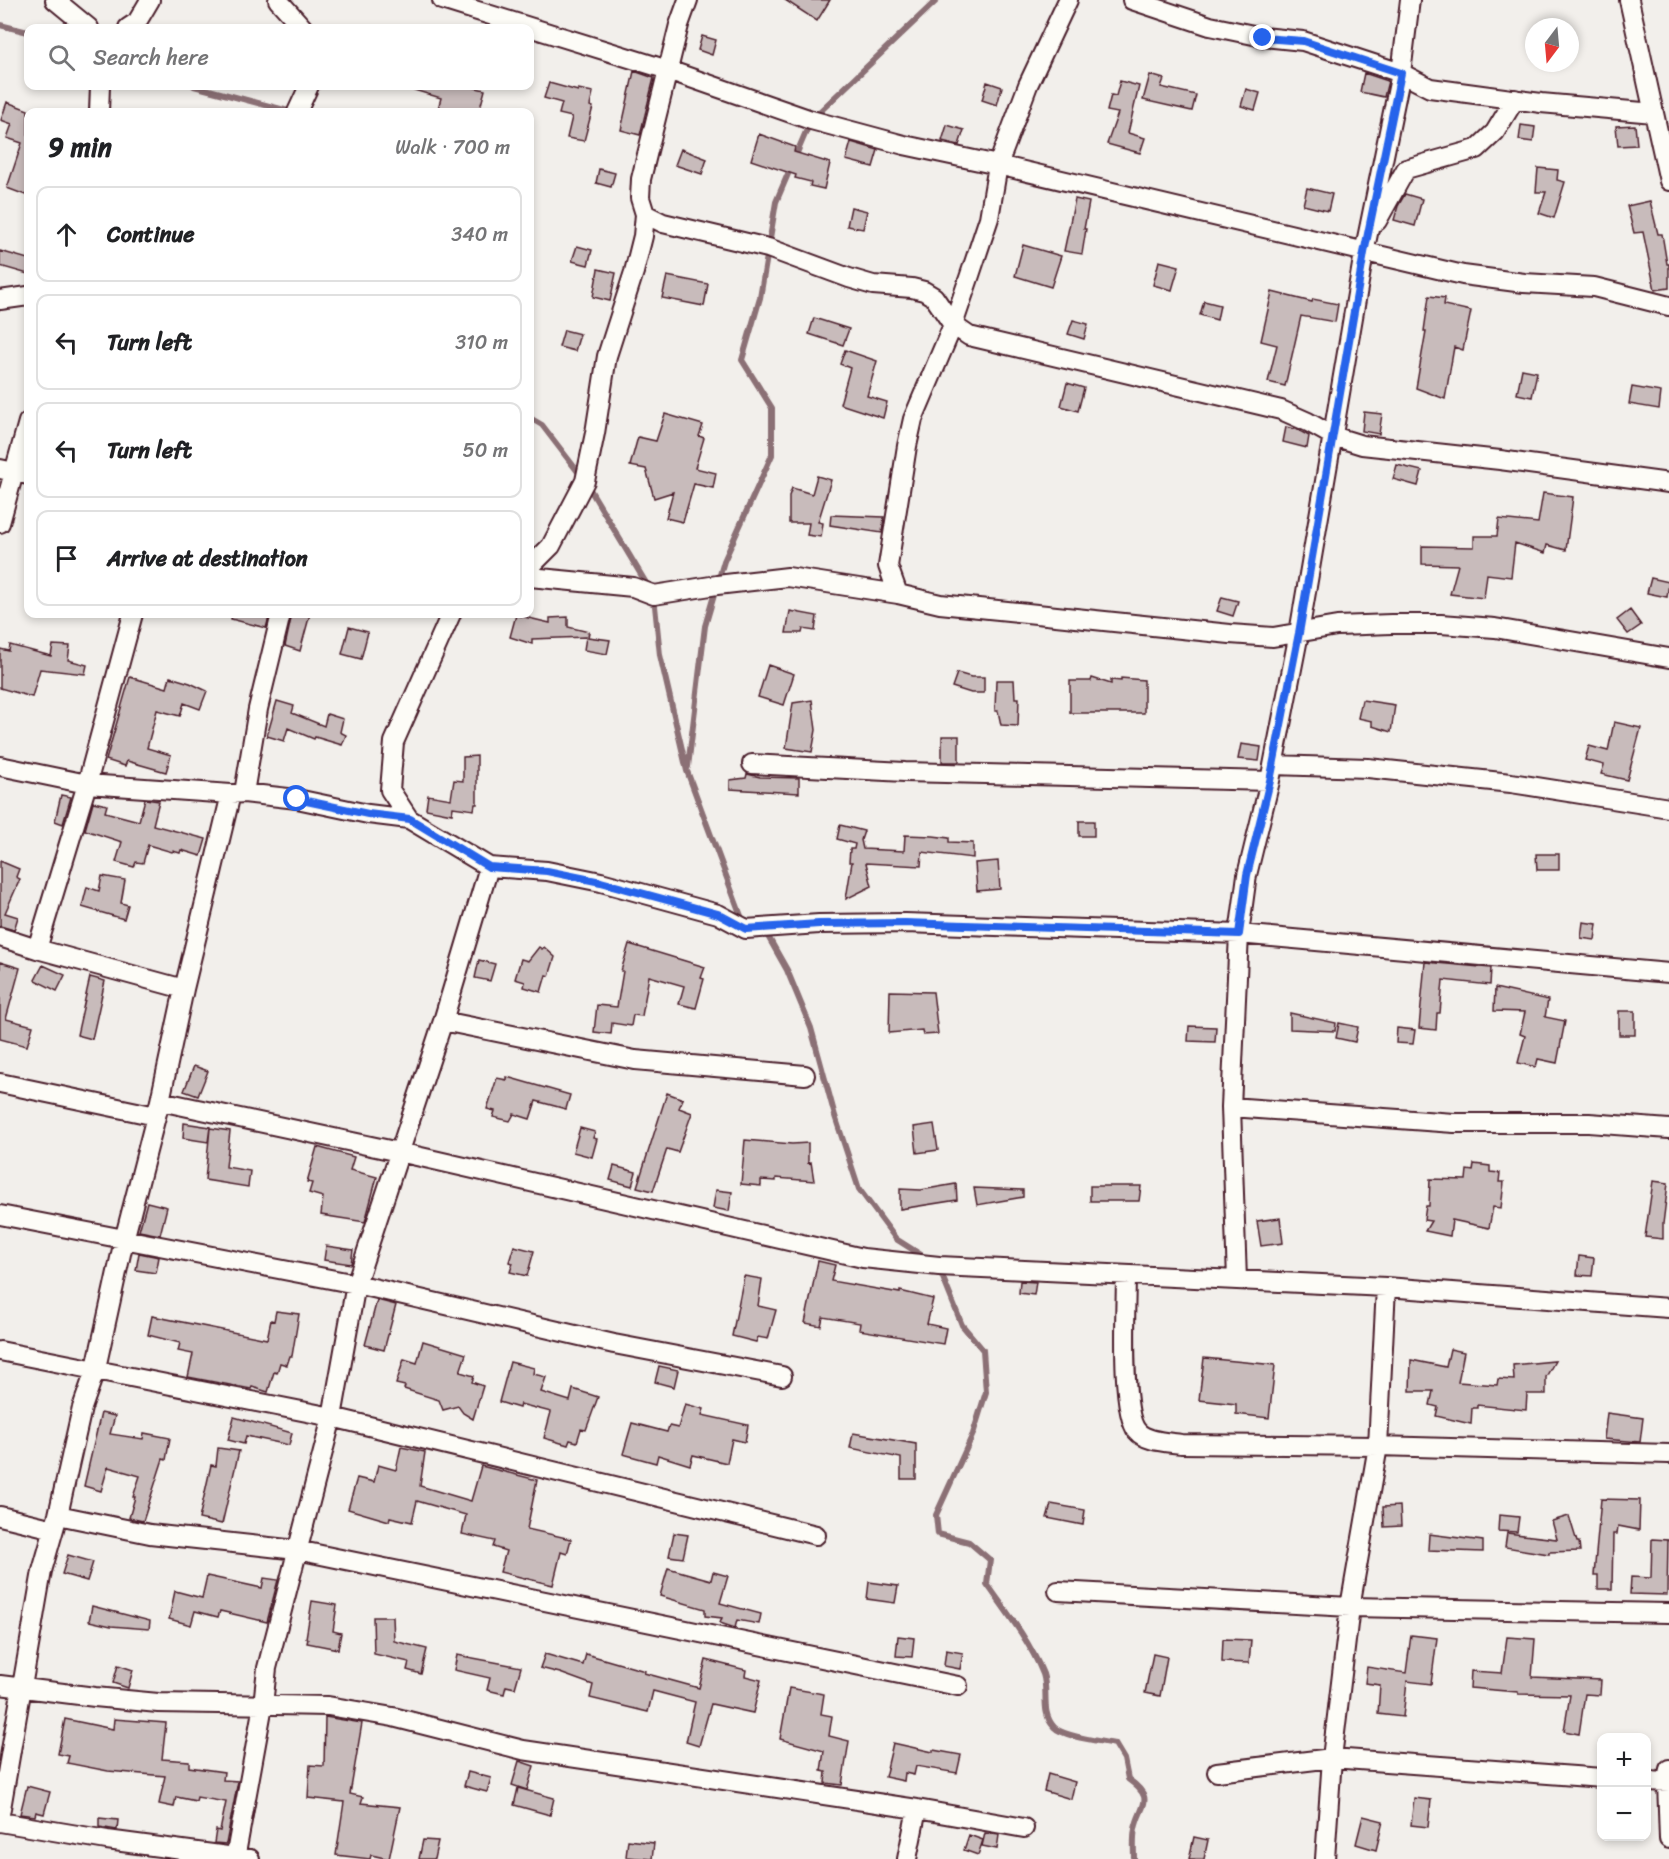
<!DOCTYPE html>
<meta charset="utf-8">
<style>
:root{--surface:#fff;--page:#f6f6f6;--text:#202124;--muted:#757577;--line:#e0e0e0}
body{margin:0;font-family:Sriracha,sans-serif;background:var(--page);color:var(--text)}
.controls{position:absolute;right:18px;bottom:18px;display:grid;overflow:hidden;border-radius:12px;box-shadow:0 3px 9px #0003}
.controls button{width:54px;height:54px;display:grid;place-items:center;padding:0;border:0;border-bottom:2px solid var(--line);background:var(--surface);color:var(--text);font:30px sans-serif}
.compass{position:absolute;left:1525px;top:18px;width:54px;height:54px;border-radius:50%;background:var(--surface);box-shadow:0 3px 9px #0003;rotate:196deg}
.stop{position:absolute;width:18px;height:18px;margin:-14px;border:4px solid #2563eb;border-radius:50%;background:#fff}
.stop.end{background:#2563eb;border-color:#fff;box-shadow:0 2px 6px #0008}
.list{margin:0;padding:0;list-style:none}
h2{display:flex;justify-content:space-between;align-items:center;height:78px;margin:0;padding:0 24px;font-size:26px}
h2 small{font-size:20px;font-weight:400;color:var(--muted)}
.list li{display:grid;grid-template-columns:39px 1fr auto;gap:18px;align-items:center;box-sizing:border-box;height:96px;margin:0 12px 12px;padding:0 12px;border:2px solid var(--line);border-radius:12px}
.list b{display:block;font-size:22px;white-space:nowrap}
.list em{font-size:20px;font-style:normal;color:var(--muted)}
.icon{flex:none;width:33px;height:33px;fill:none;stroke:currentColor;stroke-width:2;stroke-linecap:round;stroke-linejoin:round}
.map{position:relative;flex:none;width:1669px;height:1859px;overflow:hidden}
.search{position:absolute;background:var(--surface);box-shadow:0 3px 9px #0003;left:24px;top:24px;width:510px;height:66px;display:flex;align-items:center;gap:15px;box-sizing:border-box;padding:0 21px;border-radius:12px;color:var(--muted);font-size:22px}
.panel{position:absolute;background:var(--surface);box-shadow:0 3px 9px #0003;left:24px;top:108px;width:510px;height:510px;border-radius:12px}
.map>svg:first-child{display:block}
</style>
<div class="map">
<svg width="1669" height="1859" viewBox="0 0 1669 1859">
<rect width="100%" height="100%" fill="#f2efeb"/>
<filter id="ink" filterUnits="userSpaceOnUse"><feTurbulence type="fractalNoise" baseFrequency=".0167" numOctaves="2"/><feDisplacementMap in="SourceGraphic" scale="12" xChannelSelector="R" yChannelSelector="G"/><feConvolveMatrix kernelMatrix="1 2 1 2 8 2 1 2 1" color-interpolation-filters="sRGB"/></filter>
<g filter="url(#ink)">
<g fill="none" stroke-linecap="round" stroke-linejoin="round">
<path stroke="#8b6f75" stroke-width="6" d="M0,25l28,7
M194,86l98,26
M530,418l12,7 43,56 64,107
M654,596l6,59 27,116 57,153
M688,767l17,-141 19,-65 48,-106v-47l-30,-48 18,-62 16,-96 35,-82 126,-120
M765,931l22,39 24,58 24,88 24,73 37,50 30,19
M939,1268l23,57 21,25 3,42 -13,42 -37,81 2,19 31,8 21,18 -3,24c20,28 43,58 56,90 6,18 -3,38 11,53 9,10 47,14 61,17l9,15 4,20c29,21 12,25 7,50 -2,10 -1,21 -1,30"/>
</g>
<path fill="#c8bbbb" stroke="#4a1f2b" stroke-width="1.5" d="M785,0h45l-13,21z
M702,36l14,4 -4,15 -14,-5z
M634,71l20,7 -14,57 -19,-5z
M1364,73l24,8 -4,16 -24,-5z
M1150,75l14,4 -3,8 35,8 -4,16 -49,-11z
M1120,81l19,5 -11,47 17,5 -5,15 -33,-9 11,-31 -11,-2 4,-16 5,1z
M987,82l15,5 -5,18 -15,-5z
M549,83l29,8v-2l15,3 -3,14 3,1 -9,34 -17,-3 5,-21 -13,-3 3,-11 -18,-5z
M414,86h54l17,4 -6,22h-42l4,-14 -27,-8z
M1246,89l14,4 -5,17 -14,-4z
M7,102l21,8v86l-21,-8 15,-45 -15,-5 5,-14 -11,-4z
M947,125l17,5 -5,15 -17,-4z
M1521,125l14,2 -2,15 -14,-2z
M1635,125l2,20 -19,1 -2,-20z
M759,134l36,13 -1,5 36,11 -6,26 -14,-3 1,-4 -16,-4 1,-3 -45,-15z
M851,142l27,8 -5,17 -27,-7z
M681,149l26,10 -5,15 -27,-9z
M1538,168l20,2 -1,10 8,2 -11,36 -15,-5 7,-21h-10z
M599,169l16,4 -4,14 -15,-4z
M1307,188l25,6 -4,17 -25,-6z
M1405,194l17,5 -7,27 -21,-6 4,-14z
M1075,199l14,3 -5,27h2l-4,25 -18,-3z
M1650,201l8,33h4l5,30h2v24l-14,2 -12,-58 -9,1 -7,-27z
M851,207l16,4 -4,18 -16,-3z
M1023,245l38,11 -10,31 -36,-11z
M577,246l15,4 -4,15 -16,-4z
M0,251l28,8v15l-28,-8z
M1159,261l20,5 -7,24 -19,-5z
M598,269l18,4 -6,28 -17,-4z
M667,276l41,8 -4,22 -42,-8z
M1272,292l40,10 1,-3 25,5 -3,18 -34,-6 -16,70 -17,-4 9,-37 -16,-4z
M1429,296l16,2 -1,7 27,6 -8,39 -9,-3 -9,52 -29,-11 10,-57h-2z
M1204,301l16,4 -3,15 -17,-5z
M814,318l35,11 -6,16 -34,-11z
M1073,320l15,4 -4,15 -16,-5z
M564,330l16,4 -5,17 -16,-4z
M845,350l32,11 -10,35 20,6 -4,16 -43,-14 10,-36 -10,-4z
M1522,369l15,3 -5,25 -15,-3z
M1067,383l17,5 -6,23 -17,-5z
M1632,387l29,5 -2,17 -30,-5z
M1364,412l18,2 -3,20 -17,-3z
M665,414l38,11 -4,11 5,2 -9,30 21,5 -3,15 -19,-4 -11,38 -17,-4 7,-26 -19,6 -8,-29 -16,-3 8,-29 18,4z
M1286,427l12,3 11,6 -2,12 -24,-6z
M1397,465l25,6 -4,15 -25,-7z
M817,476l14,4 -13,42 5,1 -2,14 -14,-2 2,-12h-20v-27l3,-8 20,6z
M1543,493l30,4 -7,53 -19,-5 -2,8 -30,-10 -4,34 -24,-3 -3,24 -34,-4 8,-29 -36,-1v-18l52,1v-11h23l2,-17 39,4z
M831,515l53,2 -2,16 -52,-8z
M1651,578l18,4 -2,15 -20,-4z
M1222,597l16,4 -5,15 -16,-5z
M1630,610l11,15 -13,9 -11,-14z
M790,611l27,5 -2,15 -12,-2 -1,4h-16z
M232,614h38l-4,14 -35,-9z
M292,614h18l-10,37 -15,-5z
M516,615l34,8v-5l18,-1v10l21,5 -1,5 22,3 -3,14 -23,-4 2,-13 -54,2v5l-22,-7z
M349,627l19,5 -7,27 -19,-5z
M10,645l41,11 2,-11 17,1 -2,14 19,5 -2,9 -45,-5 -8,28 -32,-9v-39l9,2z
M768,665l26,9 -10,31 -26,-8z
M957,673l14,4h13v16h-13l-19,-6z
M130,677l37,11 3,-11 20,6 17,8 -7,18 -16,-6 -4,13 -23,-6 -10,38 24,7 -5,17 -39,-11 -2,5 -19,-6z
M1092,678l19,6v-4l10,1v-3l23,2v33h-74v-32h21z
M996,680h18l1,18h4l-1,28 -17,-1 -3,-14h-3z
M812,700l4,30 -4,22 -26,-4 7,-45z
M1362,700l33,5 -4,27 -19,-6v-5l-14,-3z
M277,701l17,5 -2,7 32,13 3,-12 16,5 -3,13 6,3 -4,10 -27,-8 -1,2 -26,-11 -4,13 -17,-5z
M1614,722l27,6 -14,52 -26,-6 3,-9 -19,-5 4,-14 19,5z
M942,736h17v26h-17z
M1241,744l20,3 -2,14 -21,-2z
M477,756v48h-2l-1,6 -21,-3 -1,7 -26,-5 2,-14 23,4 3,-19 9,1v-24z
M747,774l13,3 39,1v15l-69,-4v-9l16,-2z
M61,795l10,2 -8,27 -8,-3z
M145,799l14,2 -6,24 53,14 -5,17 -20,-6 -1,3 -7,-2 -1,1 -24,-7 -5,18 -7,-1 -2,5 -18,-5 6,-20 -37,-12 8,-28 14,3 -2,7 34,9z
M1079,821h15v15h-15z
M840,825l24,6 -3,9 2,9 41,2 1,-16 28,1 16,2v4l24,1v15l-51,-6 -1,14 -55,-3 6,23 -26,13 6,-37h-3l1,-13h4l1,-5 -18,-5z
M1536,854h23v16h-22z
M0,861l19,8 -3,8 4,2 -15,34 13,4 -4,13 -14,-4z
M998,861l2,28 -23,2 -2,-28z
M102,876l23,4 -4,23 7,2 -4,14 -42,-12 5,-20 12,4z
M1583,922l14,2 -2,16 -14,-2z
M629,944l76,23 -4,11 3,1 -8,29 -17,-4 5,-18 -35,-10 -7,40 -9,-1 -2,11 -19,-3 -1,11 -17,-2 3,-27 20,2 6,-36h-2z
M539,947l3,2 2,-2 11,10 -6,19 -3,-1 -5,17 -17,-5 1,-5 -10,-3 6,-20 7,2z
M479,960l16,4 -5,17 -15,-3z
M0,962l20,6 -14,51 27,7 -6,20 -27,-7z
M1425,962l66,6 -1,17 -47,-5 -3,33h-3l-1,17 -17,-2z
M43,965l22,10 -8,16 -22,-11z
M90,977l15,4 -13,58 -15,-4z
M1495,988l53,12 -3,17 20,4 -8,42 -19,-4 -2,8 -18,-4 7,-27 -5,-2 5,-22 -31,-1z
M890,991l43,1 5,42 -15,1 -1,-5 -33,3z
M1619,1011h16v24h-16z
M1290,1013l46,10 -1,8 -45,-2z
M1339,1023l19,4 -3,15 -19,-4z
M1189,1026l27,1 -1,15 -27,-1z
M1397,1028l18,2 -2,14 -17,-1z
M194,1066l14,5 -10,25 -14,-5z
M507,1077l63,18 -4,14 -30,-8 -6,18 -16,-5 -4,7 -17,-4 2,-6 -8,-2 10,-31 10,2z
M667,1093l16,6 -4,9 13,5 -14,39 -11,-3 -14,42 -16,-4z
M184,1123l26,4 -2,15 -25,-4z
M934,1124l4,26 -21,3 -3,-26z
M210,1128l20,3 -4,36 24,4 -2,16 -43,-7z
M580,1128l15,4 -2,6 4,1 -5,18 -19,-5z
M745,1140l47,4 16,-1v20l3,-1 3,19 -38,-3v3l-15,-1v6l-20,-2z
M317,1147l37,10 -4,13 27,7 -12,45 -44,-7 2,-18 -14,-4 3,-10 -5,-1z
M1474,1164l16,2v6l10,1 -1,9h5l-3,26 -8,-1 -4,21 -37,-8 -2,16 -25,-5 6,-10 -7,-1 2,-14h3l1,-27 36,1 1,-10 6,1z
M614,1166l22,6 -4,14 -22,-6z
M1653,1181l15,2 -5,41v15l-18,-2z
M956,1184l1,16 -57,9v-20l21,1z
M1090,1186h51l-2,15h-49z
M974,1188l49,2v7l-46,8z
M716,1190l16,2 -3,19 -16,-3z
M147,1202l20,5 -7,28 -21,-4z
M1280,1218l3,25 -22,3 -4,-25z
M326,1246l27,4 -2,14 -27,-4z
M514,1246l20,5 -7,25 -17,-4 3,-9 -4,-1z
M139,1253l20,4 -3,16 -20,-3z
M1579,1256l15,2 -2,18 -15,-1z
M818,1261l17,4 -4,16 69,12v-2l33,8 -6,25 19,4 -3,16 -84,-14 1,-7 -37,-6 -2,9 -16,-3z
M744,1276l18,3 -4,27 18,4 -8,29 -10,-2 -2,5 -24,-6z
M1020,1281l16,1 -2,13 -15,-2z
M377,1300l19,5 -12,45 -19,-5z
M276,1311l23,3 -7,42h-2l-3,9 -7,-2 -3,10 -3,-1 -6,20 -16,-5 -1,2 -63,-12 5,-23 -15,-3 2,-8 -32,-8 4,-19 115,23 4,-19 3,1z
M423,1341l43,13 -6,18 14,4 -2,6 11,4 -10,33 -10,-6 -5,-7 -15,4 -4,-10 -35,-11 1,-3 -9,-2 8,-25 13,4z
M1450,1349l14,3 -6,30 39,3 1,-6 16,1 -1,-15 42,-4 -9,16v17h-19l-1,16 -49,-5v3h-5l-1,16 -35,-8 2,-9 -8,-2 3,-14h-23l1,-31 35,7z
M1204,1358l71,7 -6,53 -33,-4v-10l-37,-4z
M510,1362l24,6 -1,6 13,3 -5,15 29,9 3,-12 25,8 -12,33 -5,-1 -4,13 -7,-2 -2,5 -24,-7 7,-26 -31,-8 -1,4 -20,-6z
M659,1366l19,4 -4,17 -19,-5z
M685,1404l19,5 -2,6 46,10 -3,17 -13,-3 -5,24 -34,-8 -3,10 -32,-10 -2,8 -33,-9 9,-31 35,9 2,-6 9,2z
M101,1413l14,3 -5,18 33,5 1,-6 26,5 -4,22 -3,-1 -20,62 -14,-3 6,-21h-2l7,-21 -32,-9 -7,24 -17,-5z
M1607,1413l36,5 -3,24 -36,-3z
M234,1417l58,16 -3,12 -43,-9 -2,8 -16,-4z
M853,1433l63,11v35h-15v-21l-51,-10z
M401,1447l24,5 -5,34 51,15 10,-35 56,14 -10,49 44,10 -4,15 -6,-2 -8,33 -53,-13 6,-21 -13,-4 2,-6 -33,-7 4,-19 -49,-14 -5,21 -22,-5 -1,4 -41,-12 9,-31 17,4 4,-17 18,5z
M218,1448l21,3 -17,73 -23,-5 12,-54 5,1z
M1601,1499l39,1 -1,30 -21,-4 -1,8h-4l-1,55h-14v-14h-4z
M1051,1504l34,6 -2,15 -36,-7z
M1400,1506l1,20 -17,1 -1,-20z
M1499,1515l20,2 -2,15 -19,-1z
M1569,1516l8,26h2l1,9 -31,1v2l-44,-7 2,-14 50,6 -5,-18z
M674,1533l14,2 -5,23 -14,-2z
M1429,1534l54,7v11l-55,-2z
M1652,1539l16,1 -1,55 -37,-1 1,-17 20,1z
M68,1555l25,7 -6,19 -25,-7z
M668,1568l43,12 2,-8 15,4 -8,27 41,11 -2,10 -22,-4 -2,8 -15,-5 2,-5 -17,-2v-7l-45,-13z
M207,1576l55,12 2,-10 14,2 -11,42 -47,-11 -2,6 -23,-6 -4,14 -22,-6 6,-28 27,7z
M869,1582l29,4 -3,17 -28,-4z
M312,1601l25,4 -4,26 8,2 -3,16 -31,-6 1,-4 -2,-1z
M92,1606l58,15 -1,8 -38,-3 -22,-5z
M373,1617h20l1,24 33,8 -6,25 -14,-4 2,-8 -35,-8z
M1411,1635l26,3 -6,46 -24,-3 -4,36 -25,-3 2,-29 -15,-2 2,-16 39,6z
M898,1636l16,2 -2,19 -16,-1z
M1507,1637l28,2 -3,38 69,3 -1,15 -15,-1 -6,40 -15,-3 6,-36 -52,-1v-2l-48,-4 1,-17 31,2z
M1223,1639l28,1 -2,23 -27,-1z
M946,1650l17,3 -3,16 -16,-3z
M545,1654l38,11 3,-11 59,17 -1,2 55,15 7,-28 40,10 -1,6 16,4 -8,33 -42,-9 -12,42 -13,-4 9,-40 -42,-11 -5,21 -58,-14 3,-13 -33,-12 -20,-5z
M1153,1654l14,3 -7,39 -15,-3z
M457,1655l64,12 -6,21 -9,-2 -2,8 -17,-4 3,-12 -36,-8z
M118,1665l15,5 -5,18 -15,-5z
M789,1688l35,6 -3,20 11,2 -3,20 20,5 -7,44 -17,-2 1,-11 -5,-1 3,-20 -44,-12z
M325,1717l37,6 -12,71 13,3 -2,6 39,4 -11,52 -18,-4 -1,4 -34,-4 8,-53 -36,-4 2,-33 14,1z
M65,1719l48,10 1,-10 52,4 -4,36 27,2v6l35,5 -1,8 15,1 -12,63 -12,-1 2,-13 4,1 6,-29 -29,-5 -1,4 -20,-4 -2,10 -15,-3 6,-28 -57,-5 -41,-8 2,-7 -11,-2z
M893,1743l40,9v-2l28,5 -4,18 -41,-7 -2,9 -9,-2 -1,8 -19,-4z
M519,1761l15,5 -7,24 -15,-5z
M468,1772l23,6 -4,14 -23,-6z
M1048,1774l27,8 -4,17 -27,-8z
M27,1786l23,6 -6,22 -8,-2 -1,4 -15,-2z
M518,1788l36,10 -4,17 -36,-10z
M1414,1798l17,2 -3,27 -17,-2z
M1363,1816l20,5 -7,29 -20,-6z
M99,1818l19,2 -1,10 -18,-3z
M985,1833l14,2 -2,14 -15,-3z
M969,1835l14,5 -5,15 -14,-5z
M1194,1837l14,3 -4,19h-15z
M423,1840l15,1 -4,18h-15z
M628,1840l26,3 -2,16 -26,-2z"/>
<g fill="none" stroke-linecap="round" stroke-linejoin="round">
<defs>
<path id="street" d="M55,0l34,28
M278,0l25,28
M442,0l226,70 143,50 93,25 94,20 465,110 61,8 70,4 75,19
M1132,0l78,26 53,11 40,4 98,32 29,15 111,15 113,10
M1629,0l40,181
M128,28l9,-6 13,-22
M99,112l1,-26
M297,112l12,-26
M645,214l18,9 105,25 81,30 24,7 39,3 12,3 10,6 19,28 16,11 312,74 27,12 25,14 29,9 138,15 169,23
M1377,221l29,-52 71,-20 18,-17 20,-33
M0,300l28,-4
M0,469l28,6
M0,523l28,-101
M530,567l21,-21 34,-65 10,-48 12,-77 27,-84 9,-36 2,-22 -5,-16 1,-19 38,-154 9,-25
M530,577l103,10 21,8 63,-10 71,-8 110,17 42,10 290,30 43,3 64,-11 54,-2h50l54,4 174,30
M898,594l-10,-28 19,-120 6,-27 40,-94 17,-50 19,-57 9,-53 30,-80 40,-85
M752,764l153,8 365,9
M1273,765l95,3 143,15 158,25
M0,766l87,18 144,10 13,-1 53,6 71,15 41,5 80,48 58,4 54,11 117,32 28,15 73,-5 86,-1 334,11 430,39
M244,793l14,-84 23,-95
M409,819l-19,-29 4,-48 57,-128
M0,937l37,12 147,40
M37,949l50,-165 46,-170
M443,1021l192,39 170,15
M0,1083l156,33
M160,1101l239,51 464,106 76,8 447,21 283,21
M1231,1107l223,16h135l80,6
M0,1215l356,69 258,60 168,32
M1126,1275c0,30 -6,135 11,156 9,11 31,11 44,13l197,2 291,8
M1237,1280l-6,-173 8,-173 8,-59 23,-94 29,-148 65,-380 37,-180 9,-73
M0,1351l332,66 484,118
M58,1515l92,19 147,16 661,136
M0,1516l54,13
M1058,1591l292,16 319,6
M0,1685l95,12 63,6 170,3 65,11 130,33 394,59 107,19
M1669,1769l-2,13 2,57
M1217,1772l115,-14 270,20
M1646,1781l23,1
M0,1814l42,-243 16,-56 24,-107 14,-40 28,-128 36,-139 24,-112 47,-195
M0,1822l107,18 143,19
M235,1859l28,-154 4,-37 65,-251 24,-133 87,-263 46,-154
M907,1859l10,-50
M1325,1859l7,-101 18,-151 28,-161 8,-159"/>
</defs>
<use href="#street" stroke="#4a1f2b" stroke-width="22"/>
<use href="#street" stroke="#fdfcf7" stroke-width="18"/>
</g>
</g>
<g fill="none" stroke-linecap="round" stroke-linejoin="round" filter="url(#ink)">
<path stroke="#2563eb" stroke-width="8" d="M297,799l71,15 42,5 79,48 58,4 54,11 117,32 28,15 73,-5 86,-1 334,11 8,-59 23,-94 29,-148 65,-380 37,-180 -98,-32 -40,-3"/>
</g>
</svg>
<div class="controls">
<button>+</button>
<button>−</button>
</div>
<svg class="compass" viewBox="-18 -18 36 36"><path d="M0-13l5 13h-10z" fill="#e53935"/><path d="M0 13l5-13h-10z" fill="#757577"/></svg>
<div class="stop" style="left:297px;top:799px"></div>
<div class="stop end" style="left:1263px;top:38px"></div>
<div class="search"><svg class="icon" aria-label="search" viewBox="0 0 24 24"><circle cx="10" cy="10" r="6"/><path d="M15 15l6 6"/></svg>Search here</div>
<section class="panel">
<h2>9 min<small>Walk · 700 m</small></h2>
<ul class="list">
<li><svg class="icon" aria-label="ahead" viewBox="0 0 24 24"><path d="M12 20V5M6 11l6-6 6 6"/></svg><div><b>Continue</b></div><em>340 m</em></li>
<li><svg class="icon" aria-label="left" viewBox="0 0 24 24"><path d="M17 20v-9H6M10 6l-5 5 5 5"/></svg><div><b>Turn left</b></div><em>310 m</em></li>
<li><svg class="icon" aria-label="left" viewBox="0 0 24 24"><path d="M17 20v-9H6M10 6l-5 5 5 5"/></svg><div><b>Turn left</b></div><em>50 m</em></li>
<li><svg class="icon" aria-label="arrive" viewBox="0 0 24 24"><path d="M6 21V4h12l-3 4 3 4H6"/></svg><div><b>Arrive at destination</b></div></li>
</ul>
</section>
</div>
